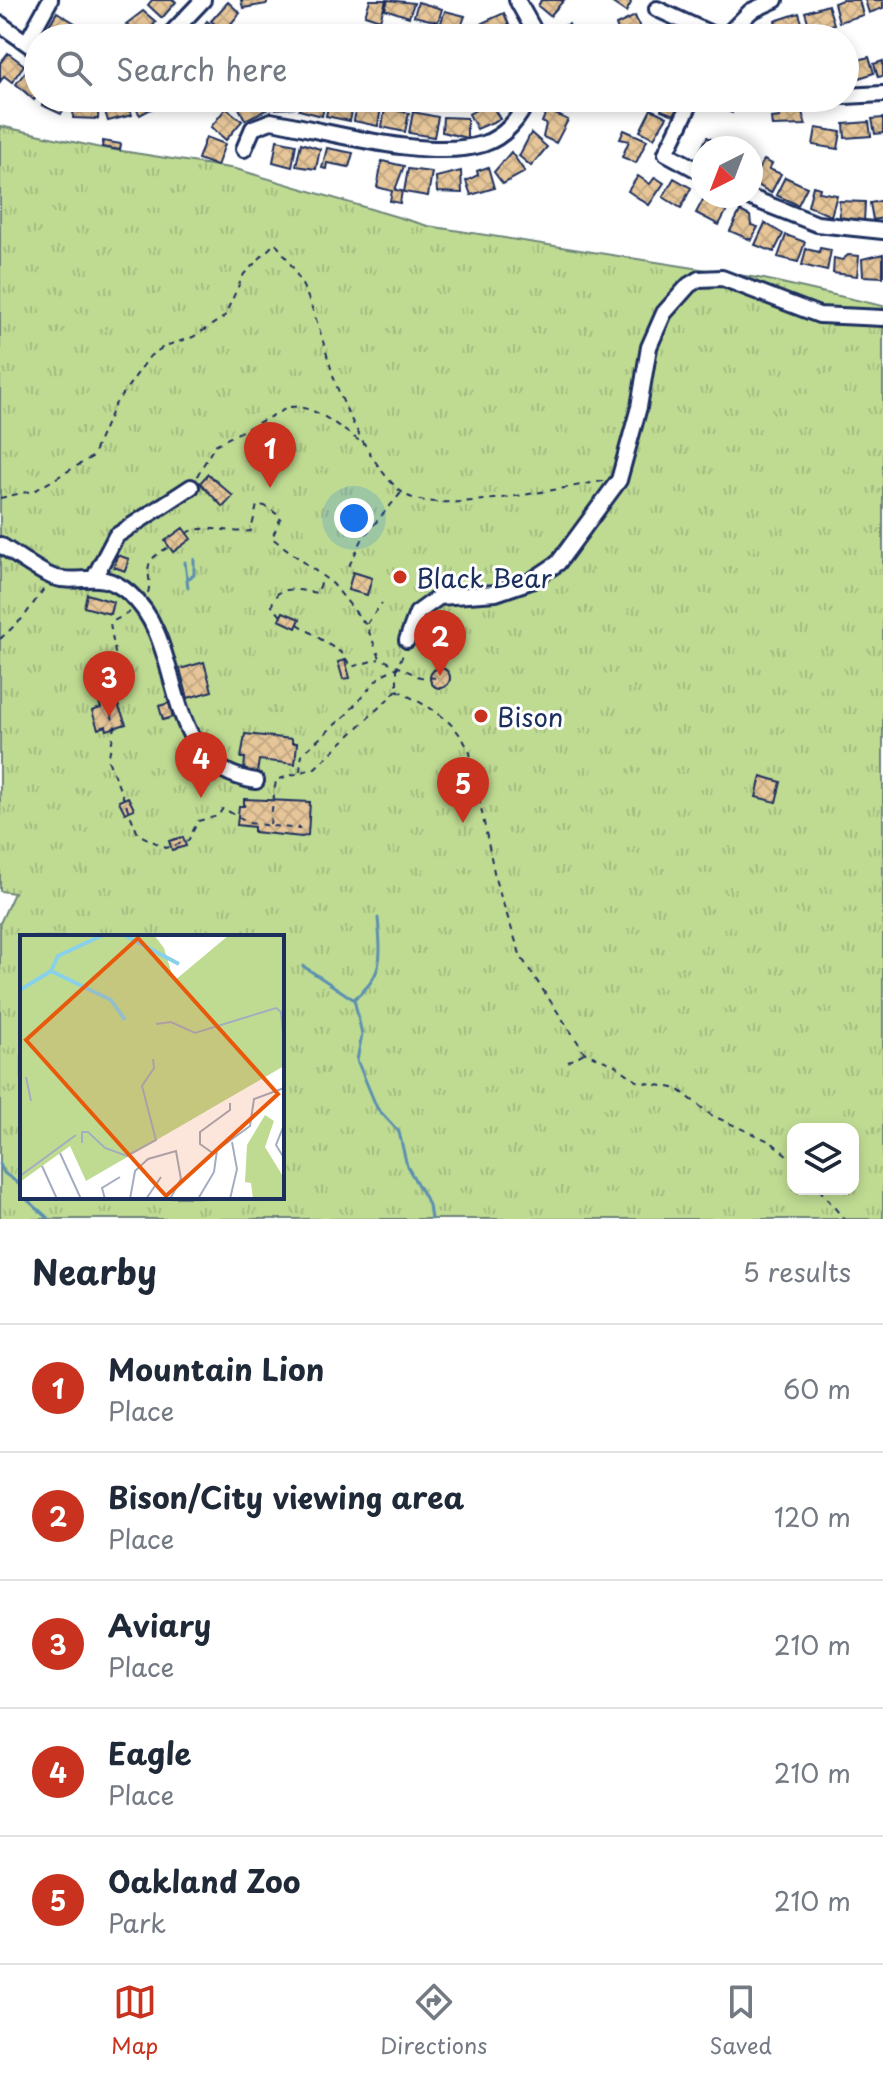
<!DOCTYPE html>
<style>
:root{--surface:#fff;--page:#f6f6f7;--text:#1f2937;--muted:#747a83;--line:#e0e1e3;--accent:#c8321e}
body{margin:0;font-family:"Playpen Sans",sans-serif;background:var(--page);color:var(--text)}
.controls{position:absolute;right:24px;bottom:24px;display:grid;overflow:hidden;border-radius:16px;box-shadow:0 4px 12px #0003}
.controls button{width:72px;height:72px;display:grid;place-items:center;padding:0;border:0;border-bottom:2px solid var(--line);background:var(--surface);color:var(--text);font:40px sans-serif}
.compass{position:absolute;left:691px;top:136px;width:72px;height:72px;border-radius:50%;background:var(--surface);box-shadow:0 4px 12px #0003;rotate:222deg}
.you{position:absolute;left:354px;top:518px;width:28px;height:28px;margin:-20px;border:6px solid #fff;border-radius:50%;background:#1a73e8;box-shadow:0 0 0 12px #1a73e833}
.badge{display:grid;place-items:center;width:52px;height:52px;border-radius:50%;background:var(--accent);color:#fff;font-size:26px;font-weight:700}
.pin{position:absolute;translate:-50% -66px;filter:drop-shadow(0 2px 4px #0008)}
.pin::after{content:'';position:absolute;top:42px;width:28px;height:24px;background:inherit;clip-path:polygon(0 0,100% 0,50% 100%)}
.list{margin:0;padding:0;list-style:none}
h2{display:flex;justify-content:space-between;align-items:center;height:104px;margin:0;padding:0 32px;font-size:34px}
h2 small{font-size:26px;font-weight:400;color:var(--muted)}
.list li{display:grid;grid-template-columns:52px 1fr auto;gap:24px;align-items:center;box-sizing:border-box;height:128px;padding:0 32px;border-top:2px solid var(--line)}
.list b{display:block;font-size:30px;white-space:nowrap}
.list p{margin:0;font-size:26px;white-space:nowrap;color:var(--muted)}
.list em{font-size:26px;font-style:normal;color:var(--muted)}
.icon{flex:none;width:44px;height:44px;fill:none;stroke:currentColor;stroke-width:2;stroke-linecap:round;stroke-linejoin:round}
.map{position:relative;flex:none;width:883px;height:1219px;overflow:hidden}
.search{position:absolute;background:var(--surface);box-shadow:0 4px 12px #0003;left:24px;right:24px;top:24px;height:88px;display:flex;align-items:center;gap:20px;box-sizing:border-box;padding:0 28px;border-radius:44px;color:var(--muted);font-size:30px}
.sheet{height:744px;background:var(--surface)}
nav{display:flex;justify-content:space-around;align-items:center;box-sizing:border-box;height:112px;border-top:2px solid var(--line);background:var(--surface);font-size:22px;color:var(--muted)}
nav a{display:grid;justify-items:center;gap:4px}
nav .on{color:var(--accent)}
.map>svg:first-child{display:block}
</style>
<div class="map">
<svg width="883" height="1219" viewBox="0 0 883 1219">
<defs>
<pattern id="park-tufts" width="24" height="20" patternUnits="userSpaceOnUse" patternTransform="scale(2)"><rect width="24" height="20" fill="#bfdb92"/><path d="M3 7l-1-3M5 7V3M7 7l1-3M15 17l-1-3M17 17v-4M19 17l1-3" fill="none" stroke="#a4bc80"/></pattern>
<pattern id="building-cross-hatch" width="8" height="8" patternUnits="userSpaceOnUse" patternTransform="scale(2)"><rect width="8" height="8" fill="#e6c698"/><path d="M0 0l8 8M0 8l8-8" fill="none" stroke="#c5aa85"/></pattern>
</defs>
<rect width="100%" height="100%" fill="#fff"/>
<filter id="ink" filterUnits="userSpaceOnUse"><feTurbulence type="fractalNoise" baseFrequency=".0125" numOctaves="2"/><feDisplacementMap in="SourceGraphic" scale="16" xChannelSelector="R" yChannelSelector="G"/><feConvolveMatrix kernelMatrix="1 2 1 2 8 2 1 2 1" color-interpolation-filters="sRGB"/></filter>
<g filter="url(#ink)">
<path fill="url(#park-tufts)" stroke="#6d8578" stroke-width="2" fill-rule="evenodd" d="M0,126l96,21 140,22 192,57 336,53 119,27v913h-883v-296l14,-30 -14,-2zM22,937h260v260h-260zM793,1129h60v60h-60z"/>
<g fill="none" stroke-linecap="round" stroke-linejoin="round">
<path stroke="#5c90b1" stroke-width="3" d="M185,562l3,26
M189,578l5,-3v-16
M378,918c3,37 7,57 -24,81l8,35 -5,26 20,48 22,24 8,34 22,39 2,14
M303,966l50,33
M0,1164l4,9 18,13
M24,1197l25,22"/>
</g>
<path fill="url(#building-cross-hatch)" stroke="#1b2f5e" stroke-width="2" d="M152,0h22l2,2 -14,16 -14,-13z
M241,0h26v4l-24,4z
M370,0h16l-6,20 -15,-5z
M388,0l26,3 -5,14 -24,-8z
M541,0h23l-14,16 -12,-10z
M608,0h21l2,3 -5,9z
M842,0h17l4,15 -24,7 -5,-19z
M865,0h18v8l-14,5z
M228,2l12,11 -16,19 -13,-11z
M418,2l24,7 -4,13 -24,-6z
M828,5l6,19 -23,7 -6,-19z
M143,11l13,11 -13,16 -17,-14z
M445,11l20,5 -8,22 -19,-7z
M57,12l18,11 -9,15 -21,-6z
M504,13l5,12 -5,1 3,12h-24l3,-4 -4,-11z
M799,13l6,20 -25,5 -5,-17z
M635,16l8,19 -23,3 -4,-13z
M207,21l13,11 -5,6h-19z
M569,24l5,14h-22l-2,-7z
M763,24l10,14h-29z
M115,27h3l13,11h-23z
M8,53l16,12 -12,17 -8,-6 -4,6v-19z
M869,57l5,16 -24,8 -5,-17z
M883,61v15l-5,1 -4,-13z
M26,71l9,7 3,-3v20l-4,5 -18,-16z
M47,98h23l-9,16 -19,-9z
M87,98h12l-1,21 -25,-1 1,-15 13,-1z
M114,98h13l5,17 -24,6 -4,-13 10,-5z
M136,98h23l3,5 -22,12 -9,-14z
M245,98h17l6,11 -23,11 -9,-18z
M271,98h24v10l-24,1z
M301,98h25l-4,18 -23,-6z
M330,98l24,4 -4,19 -24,-5z
M556,98h28l-11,1 -2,14 -15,-3z
M666,98h16l-8,17 -13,-5z
M717,98h22l-7,15 -18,-8z
M490,102l10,17 -23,10 -8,-15z
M799,102l7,23 -34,1 -1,-8 9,-1 -2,-13z
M357,103l24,4 -3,19 -24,-5z
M226,108l16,13 -16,19 -15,-13z
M385,108l24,5 -4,19 -23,-5z
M651,109l16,8 -13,21 -14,-7z
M547,110l21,10 -12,23 -13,-6 3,-13 -4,-2z
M413,112l25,5 -4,20 -25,-4z
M443,117l24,1v20l-25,-6z
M883,118v15l-8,1 -3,-15z
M869,122l2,14 -26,2 -1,-14z
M816,128l25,4 -3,17 -25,-4z
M624,130l23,10 -11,23 -14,-6 7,-16 -9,-2z
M531,133l16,14 -16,19 -12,-10z
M206,137l19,7 -8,22 -19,-7z
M707,137l21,11h-25v9l-5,-2z
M277,140l19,4 -4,23 -19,-5z
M103,141l18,3 -1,6 -18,-3z
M301,143l19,6 -4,20 -20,-3z
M327,148l26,5 -4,14 -22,-4 -1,6 -4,-1z
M511,152l14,20 -22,12 -9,-12z
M764,160l8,4 -3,5 12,5 -10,19 -20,-12z
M382,161l22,5 -9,24 7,1 -2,12 -10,-2 2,-10 -15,-4z
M488,167l6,21 -23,7 -5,-14 12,-6 -1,-4z
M408,169l24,3 -4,24 -24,-4z
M461,171l1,22 -25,-1 -1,-15z
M638,176l12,8 5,-7 9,6 -15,22 -21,-14z
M785,177l22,10 -9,18 -22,-10z
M674,178l17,10 -10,20 -18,-11z
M813,186l7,2 -1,4 18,3 -6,21 -23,-10z
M705,196l11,4 -2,4 13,6 -8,15 -23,-12z
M839,201l26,1 -1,20 -24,-5z
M880,201h3v17l-10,2 -3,-17z
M740,211l10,5 1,9 7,2 -7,13 -21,-9z
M765,223l18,11 -9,18 -19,-7z
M786,235l19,7 -7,20 -20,-5z
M820,248l11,2 -4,21 -25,-6 4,-16 13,3z
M883,254v23l-20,-1 -1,-17z
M848,255l11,1 -2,20 -24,-3 1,-15 8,2z
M208,474l25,22 -10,11 -23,-24z
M183,528l8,11 -18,13 -8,-11z
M117,555l12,4 -4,12 -11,-4z
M353,572l19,6 -5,17 -19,-5z
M87,594l26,8 -3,12 -26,-7z
M283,612l17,7 -4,9 -17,-8z
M345,660l5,18 -7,1 -5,-17z
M204,662l8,29 -24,7 -8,-29z
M430 678a10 10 0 1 1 20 0a10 10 0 1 1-20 0Z
M114,695l12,29 -19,6 -1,-4 -8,3 -6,-18 9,-3 -3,-8z
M169,703l4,14 -10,3 -4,-14z
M245,734l47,5v4h5l-2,21 -36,-4 -2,13 -13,-2 1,-13h-4z
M200,775l10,1 -1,11 -11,-1z
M761,776l20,6 -5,20 -20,-5z
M128,797l6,12 -9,4 -6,-12z
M244,799l66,3 -2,33 -6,2 -48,-5v-5l-17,-2 2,-19h5z
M183,837l3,9 -14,4 -3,-9z"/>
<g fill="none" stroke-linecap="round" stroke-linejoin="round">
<defs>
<path id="minor" d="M517,0l15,27 2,11
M657,9l63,29
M0,24l38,27
M167,38l36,-38
M724,38l27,-27 24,-11
M27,42l23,-42
M845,96l38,-2
M693,98l-27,55 37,20
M244,149l9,-21 18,-7c57,10 158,40 212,23 22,-7 37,-26 45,-46
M746,196l71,28 66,7
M0,545c17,10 35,25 53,32 28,9 45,-10 76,16 61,52 26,172 127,188
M95,576l21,-40 75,-49
M407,640l10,-27 22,-16 57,-4 35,-12 27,-18 61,-83 20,-73 10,-60 15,-34 25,-28 10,-6 23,-1 97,37 64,3"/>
</defs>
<use href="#minor" stroke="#1b2f5e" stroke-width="20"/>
<path stroke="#1b2f5e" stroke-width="2" stroke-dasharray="6 6" stroke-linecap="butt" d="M197,476l18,-31 74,-38c26,-3 52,22 72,35
M0,498l36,-8 56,-33 22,-51 36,-50 15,-10 28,-9 31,-20 20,-43 31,-31c34,40 43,83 58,132 9,31 47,109 77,122 36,16 152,-9 193,-16
M187,533c18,-10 43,1 64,-2l6,-26 8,1 16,11 -9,21 61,46 33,41 14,33 40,19 19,1
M349,566l15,-30 37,-43
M148,593c6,-22 -12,-28 21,-46
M130,612l-20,11 5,30 -15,24 15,50 -7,33 30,74 28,14 22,-7 10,-20 20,-5 5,-8 25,15 51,6v-4
M281,616l-9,-10c3,-23 27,-16 45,-13l7,-16
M298,624l45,30 8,13 28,-8
M367,624l15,-21
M0,639l23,-21 23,-32
M397,690c33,18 57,27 73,63l26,129 25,75 64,96 30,12 22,16 41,8 33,26 60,27 22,18
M300,771l2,-17 45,-40 34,-39 15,-7
M270,824l6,-44 39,-12 73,-69 9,-9v-23l7,-14
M568,1062l16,-9
M819,1189l25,30"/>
<use href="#minor" stroke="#fff" stroke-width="14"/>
</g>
</g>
<g fill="#c8321e" stroke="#fff" stroke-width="3">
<circle cx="400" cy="577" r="8"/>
<circle cx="481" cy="716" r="8"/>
</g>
<g text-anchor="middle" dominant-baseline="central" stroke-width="6" stroke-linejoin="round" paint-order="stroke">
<g font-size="26" fill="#1b2f5e" stroke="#fff" text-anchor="start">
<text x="416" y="577">Black Bear</text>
<text x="497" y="716">Bison</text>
</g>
</g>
<g transform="translate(20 935)">
<rect width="264" height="264" fill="#fff"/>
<path d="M245,180l9,6 -9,26 19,31v21h-31l-2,-16 -6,-1 2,-37z" fill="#bfdb92"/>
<path d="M0,0h134l10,13 10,33 55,-46h55v131l-198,115 -16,-35 -50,36z" fill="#bfdb92"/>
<path fill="none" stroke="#88d1e9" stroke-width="4" d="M104,0l55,29M31,36l60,29 14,20M0,55l31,-19 7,-15 45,-21"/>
<path fill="none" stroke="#a4acbf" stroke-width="2" d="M136,89l15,-2 24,11 81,-25 5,4 3,32M6,142l5,24M264,190l-8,20 8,13M62,208v-11h6l17,16 22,8 29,-16 -14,-54 12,-18 -1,-9M40,218l21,46M194,219l-14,-10v-12l30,-22v-7M22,231l15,33M0,241l56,-41M85,264l-3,-11 18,-11M110,264l5,-28 13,-12 28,-8 5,28 -11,20M126,264l15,-22M178,264l16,-27 3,-22 33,-24 4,-27 30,-11M210,264l7,-30 -5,-27"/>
<path fill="#e8590c" fill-opacity="0.15" stroke="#e8590c" stroke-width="4" d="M118,3l140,156 -112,102 -140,-156z"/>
<rect width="264" height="264" fill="none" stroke="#1b2f5e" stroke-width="4"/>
</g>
</svg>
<div class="controls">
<button><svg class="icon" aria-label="layers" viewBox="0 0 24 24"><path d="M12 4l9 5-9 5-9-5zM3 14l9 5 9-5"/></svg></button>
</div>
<svg class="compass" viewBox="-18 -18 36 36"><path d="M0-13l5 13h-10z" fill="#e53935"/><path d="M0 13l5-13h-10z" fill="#747a83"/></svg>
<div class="you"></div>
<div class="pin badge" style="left:270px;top:488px">1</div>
<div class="pin badge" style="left:440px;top:676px">2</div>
<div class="pin badge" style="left:109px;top:717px">3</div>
<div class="pin badge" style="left:201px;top:798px">4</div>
<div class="pin badge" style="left:463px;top:823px">5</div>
<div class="search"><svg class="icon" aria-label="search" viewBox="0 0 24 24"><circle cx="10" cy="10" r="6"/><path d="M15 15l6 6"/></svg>Search here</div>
</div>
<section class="sheet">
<h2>Nearby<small>5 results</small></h2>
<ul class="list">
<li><span class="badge">1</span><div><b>Mountain Lion</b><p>Place</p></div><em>60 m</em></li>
<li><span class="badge">2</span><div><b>Bison/City viewing area</b><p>Place</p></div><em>120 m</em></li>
<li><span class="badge">3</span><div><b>Aviary</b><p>Place</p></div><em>210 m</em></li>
<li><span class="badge">4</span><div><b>Eagle</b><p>Place</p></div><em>210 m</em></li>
<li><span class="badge">5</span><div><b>Oakland Zoo</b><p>Park</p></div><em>210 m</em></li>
</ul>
</section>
<nav>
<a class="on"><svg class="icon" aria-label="map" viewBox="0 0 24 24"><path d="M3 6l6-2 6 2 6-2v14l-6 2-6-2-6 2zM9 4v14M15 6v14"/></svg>Map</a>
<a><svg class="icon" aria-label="directions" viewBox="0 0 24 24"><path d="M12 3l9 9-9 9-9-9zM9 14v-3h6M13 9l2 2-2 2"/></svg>Directions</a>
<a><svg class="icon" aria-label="saved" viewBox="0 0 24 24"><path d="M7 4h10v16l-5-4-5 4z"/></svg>Saved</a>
</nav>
